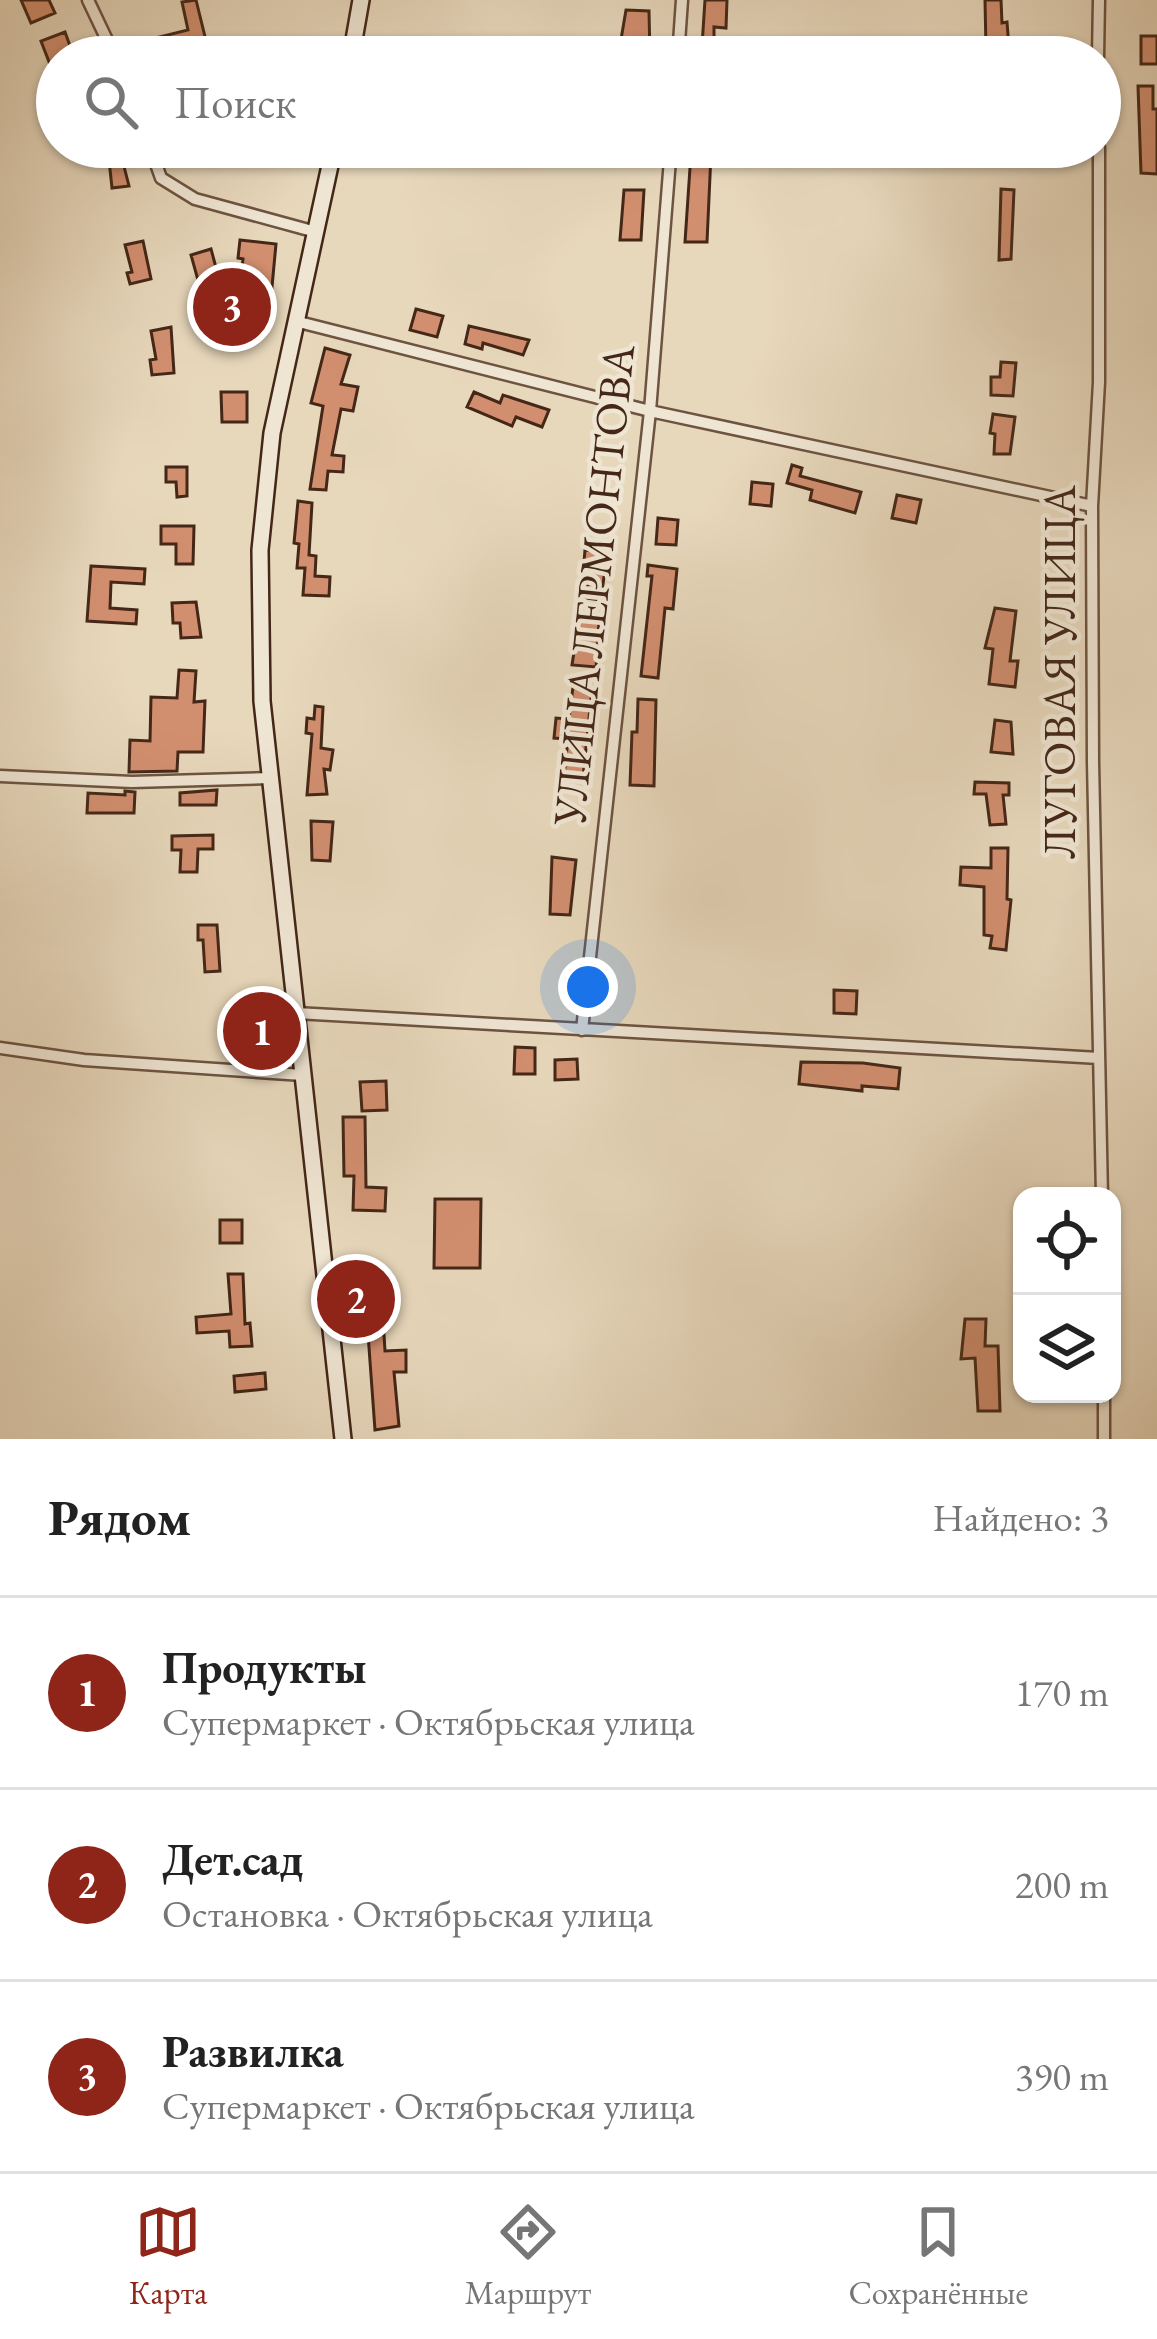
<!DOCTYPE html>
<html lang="ru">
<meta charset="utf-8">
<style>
:root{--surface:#fff;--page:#f2f2f2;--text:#222;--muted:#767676;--line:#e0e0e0;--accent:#8f2418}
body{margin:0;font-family:"EB Garamond",serif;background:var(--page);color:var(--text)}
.controls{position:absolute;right:36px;bottom:36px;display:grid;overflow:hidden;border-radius:24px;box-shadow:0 3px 9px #0004}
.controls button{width:108px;height:108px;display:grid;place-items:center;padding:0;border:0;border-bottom:3px solid var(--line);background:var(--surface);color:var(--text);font:60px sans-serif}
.you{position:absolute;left:588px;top:987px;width:42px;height:42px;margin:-30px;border:9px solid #fff;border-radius:50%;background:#1a73e8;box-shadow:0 0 0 18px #1a73e833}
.badge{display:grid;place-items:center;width:78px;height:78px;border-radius:50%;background:var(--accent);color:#fff;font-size:39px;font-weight:700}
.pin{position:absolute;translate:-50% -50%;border:6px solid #fff;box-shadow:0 3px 12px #0006}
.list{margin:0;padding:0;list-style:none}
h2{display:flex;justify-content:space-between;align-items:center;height:156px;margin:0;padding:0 48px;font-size:51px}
h2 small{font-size:39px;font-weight:400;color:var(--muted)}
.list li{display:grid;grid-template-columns:78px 1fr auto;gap:36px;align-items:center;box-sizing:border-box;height:192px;padding:0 48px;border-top:3px solid var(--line)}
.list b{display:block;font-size:45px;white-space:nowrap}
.list p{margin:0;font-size:39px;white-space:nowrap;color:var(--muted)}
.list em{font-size:39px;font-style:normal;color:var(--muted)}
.icon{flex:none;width:66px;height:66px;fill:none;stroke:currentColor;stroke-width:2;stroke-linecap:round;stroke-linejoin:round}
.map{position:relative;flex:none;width:1157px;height:1439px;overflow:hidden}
.search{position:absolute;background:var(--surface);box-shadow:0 3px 9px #0004;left:36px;right:36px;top:36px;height:132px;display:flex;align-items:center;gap:30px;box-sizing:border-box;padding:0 42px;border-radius:66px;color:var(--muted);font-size:45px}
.sheet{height:732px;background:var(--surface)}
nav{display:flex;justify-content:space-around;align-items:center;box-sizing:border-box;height:168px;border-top:3px solid var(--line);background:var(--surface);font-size:33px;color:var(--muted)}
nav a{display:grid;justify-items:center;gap:6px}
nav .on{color:var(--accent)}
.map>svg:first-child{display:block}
</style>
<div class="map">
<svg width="1157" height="1439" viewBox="0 0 1157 1439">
<rect width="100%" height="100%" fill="#e7d7bb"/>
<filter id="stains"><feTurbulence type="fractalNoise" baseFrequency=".00167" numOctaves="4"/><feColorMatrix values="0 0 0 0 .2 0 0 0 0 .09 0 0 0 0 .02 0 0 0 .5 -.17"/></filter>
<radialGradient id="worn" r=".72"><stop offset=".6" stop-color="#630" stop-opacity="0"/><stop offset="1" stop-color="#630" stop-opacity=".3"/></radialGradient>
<path fill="#d28f70" stroke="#442717" stroke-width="3" d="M21,0h28l6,13 -24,10z
M196,0l14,57h-67l-4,-15 49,-12 -6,-28z
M705,0h22l-1,28 -12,-1v30h-22v-11h10z
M985,0h16l1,23 5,-1 2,26 -23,1z
M626,10l23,1 1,46h-32z
M65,32l9,25h-17l-1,23 -15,-39z
M1141,36h16v28h-16z
M1138,86h15v23h4v65l-16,-1z
M119,147l10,39 -17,2 -3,-28 -17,3 -2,-14z
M691,153l20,1 -4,88h-22z
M1001,189l13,1 -3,69 -12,1z
M624,190h20l-3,50h-21z
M240,240l36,4 -6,64 -32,-4 5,-45 -5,-1z
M143,241l8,38 -21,5 -3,-11 5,-1 -7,-27z
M211,249l10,37 -20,5 -10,-36z
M416,309l27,7 -6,21 -27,-7z
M469,326l60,14 -6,15 -40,-12 -1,6 -17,-5z
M171,327l3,46 -22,2 -2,-15 6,-1 -5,-28z
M325,348l25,7 -9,29 17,3 -5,24 -12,-2 -9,46 12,1 -1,16 -15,-1 -2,19 -16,-1 13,-83 -12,-3z
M1001,362l15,1 -3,33 -22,-1v-18h9z
M221,392h26v30h-25z
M474,392l26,11 3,-8 46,15 -7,17 -26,-10 -4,9 -45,-19z
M993,414l22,3 -5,37h-16l1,-20 -5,-1z
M792,465l10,3 -2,8 61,16 -6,21 -45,-13 2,-10 -25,-7z
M166,467h21v29l-10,1 -1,-15h-10z
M752,482l21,2 -2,22 -21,-2z
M897,495l24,5 -5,23 -24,-5z
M298,501l14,2 -3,52 7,1 -1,20 15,1 -1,19 -26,-1 2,-27h-8l2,-24 -5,-1z
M658,518l20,2 -2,25 -20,-1z
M161,526h33l-1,38h-17v-20h-15z
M585,550l22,3 -6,47 -15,-2 5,-35 -7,-1z
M648,565l29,4 -4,40 -8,-1 -7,70 -17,-2 11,-100h-5z
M91,566l54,3 -1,15 -33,-2 -1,26 27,2 -1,14 -49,-3z
M196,602l5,35 -20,1 -1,-15h-7l-1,-20z
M995,608l21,3 -6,50h8l-3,26 -26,-3 4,-35 -8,-1z
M579,620l20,2 -3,45 -24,-2z
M179,670l17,1 -2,31 11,-1 -2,51h-25l-1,19 -48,1 1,-32 20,1 1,-44 26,1z
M573,687l19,2 -9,88 -19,-2 4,-36 -14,-1 2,-20 13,1z
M638,699l18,1 -2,86 -24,-1 2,-53h5z
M315,706l8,1 -2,41 12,2 -3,20 -6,-1 3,25 -20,1 5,-61 -6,-1 1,-15 7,1z
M995,720l16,2 2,32 -22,-2z
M975,782l34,1v12h-6l3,29 -16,1 -4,-31h-12z
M217,790l-1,15h-36v-12z
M125,791l10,1 -1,21h-47l1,-20 37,2z
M311,821l22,1 -3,39 -18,-1z
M213,835v14h-15l-1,23h-17l1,-22h-9v-14z
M991,848h17l-1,51 4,1 -5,50 -16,-2 2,-12 -8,-1v-48l-24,-2 1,-18 30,1z
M552,857l24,3 -6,55 -20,-1z
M198,925h19l3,46 -15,1 -2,-32h-5z
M834,990l23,1 -1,23 -22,-1z
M515,1047l20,1v26h-21z
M577,1059l1,20 -23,1v-20z
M801,1062l62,1 37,5 -2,21 -36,-3v5l-63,-7z
M386,1081l1,29 -25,1 -2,-29z
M343,1117h22l1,70 20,1 -1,23 -32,-1 1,-34h-10z
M435,1199h46l-1,69h-46z
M220,1220h22v23h-22z
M228,1274h15l2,50 5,-1 2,23 -22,1 -1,-16 -32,2 -1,-16 35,-3z
M383,1319l2,32 21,-1v22h-12l5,54 -24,4 -8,-110z
M965,1319h21l-1,27h13l2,65h-22l-3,-53 -14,1z
M265,1373l1,16 -31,3 -1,-16z"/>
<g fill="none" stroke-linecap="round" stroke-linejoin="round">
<defs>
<path id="street" d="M88,0l27,57
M678,57l4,-57
M1098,57l1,-57
M150,147l11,31 34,21 121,33
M1099,147v235l-7,124 1,256 9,434
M295,321l355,90 442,95
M0,776l132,6 138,-4
M296,1013l803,45
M582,1030l68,-619 21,-264
M0,1048l84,12 219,15
M1104,1394v45"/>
<path id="secondary" d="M351,57l10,-57
M334,147l-62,286 -12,117 2,151 81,738"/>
</defs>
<use href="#street" stroke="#6d5340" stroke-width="15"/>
<use href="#secondary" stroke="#442717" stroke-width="20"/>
<use href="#street" stroke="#efe5d3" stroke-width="10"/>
<use href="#secondary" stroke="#efe5d3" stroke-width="15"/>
</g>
<g text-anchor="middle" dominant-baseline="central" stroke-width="9" stroke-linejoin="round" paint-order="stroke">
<g font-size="45" fill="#442717" stroke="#efe5d3">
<text transform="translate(593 585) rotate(-84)">УЛИЦА ЛЕРМОНТОВА</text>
<text transform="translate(1059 672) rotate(-90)">ЛУГОВАЯ УЛИЦА</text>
</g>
</g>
<rect width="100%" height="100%" filter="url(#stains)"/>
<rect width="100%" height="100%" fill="url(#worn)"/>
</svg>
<div class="controls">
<button><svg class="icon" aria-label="locate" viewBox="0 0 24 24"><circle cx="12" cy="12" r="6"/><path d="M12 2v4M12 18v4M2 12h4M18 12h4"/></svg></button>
<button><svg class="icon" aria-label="layers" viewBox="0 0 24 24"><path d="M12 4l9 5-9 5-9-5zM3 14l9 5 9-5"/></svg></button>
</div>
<div class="you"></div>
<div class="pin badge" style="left:262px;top:1031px">1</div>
<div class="pin badge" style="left:356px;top:1299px">2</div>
<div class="pin badge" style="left:232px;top:307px">3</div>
<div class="search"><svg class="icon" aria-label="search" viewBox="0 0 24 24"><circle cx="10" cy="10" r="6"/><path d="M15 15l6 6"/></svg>Поиск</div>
</div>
<section class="sheet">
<h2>Рядом<small>Найдено: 3</small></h2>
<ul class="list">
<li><span class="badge">1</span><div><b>Продукты</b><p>Супермаркет · Октябрьская улица</p></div><em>170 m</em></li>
<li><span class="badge">2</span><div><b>Дет.сад</b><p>Остановка · Октябрьская улица</p></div><em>200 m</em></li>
<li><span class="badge">3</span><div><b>Развилка</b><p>Супермаркет · Октябрьская улица</p></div><em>390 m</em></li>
</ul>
</section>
<nav>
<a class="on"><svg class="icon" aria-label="map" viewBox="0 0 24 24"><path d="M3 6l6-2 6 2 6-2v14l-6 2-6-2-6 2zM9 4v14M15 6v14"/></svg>Карта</a>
<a><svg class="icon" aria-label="directions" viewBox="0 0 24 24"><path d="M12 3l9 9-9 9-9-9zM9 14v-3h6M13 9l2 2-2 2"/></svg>Маршрут</a>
<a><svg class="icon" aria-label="saved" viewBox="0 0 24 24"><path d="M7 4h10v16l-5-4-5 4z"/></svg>Сохранённые</a>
</nav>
